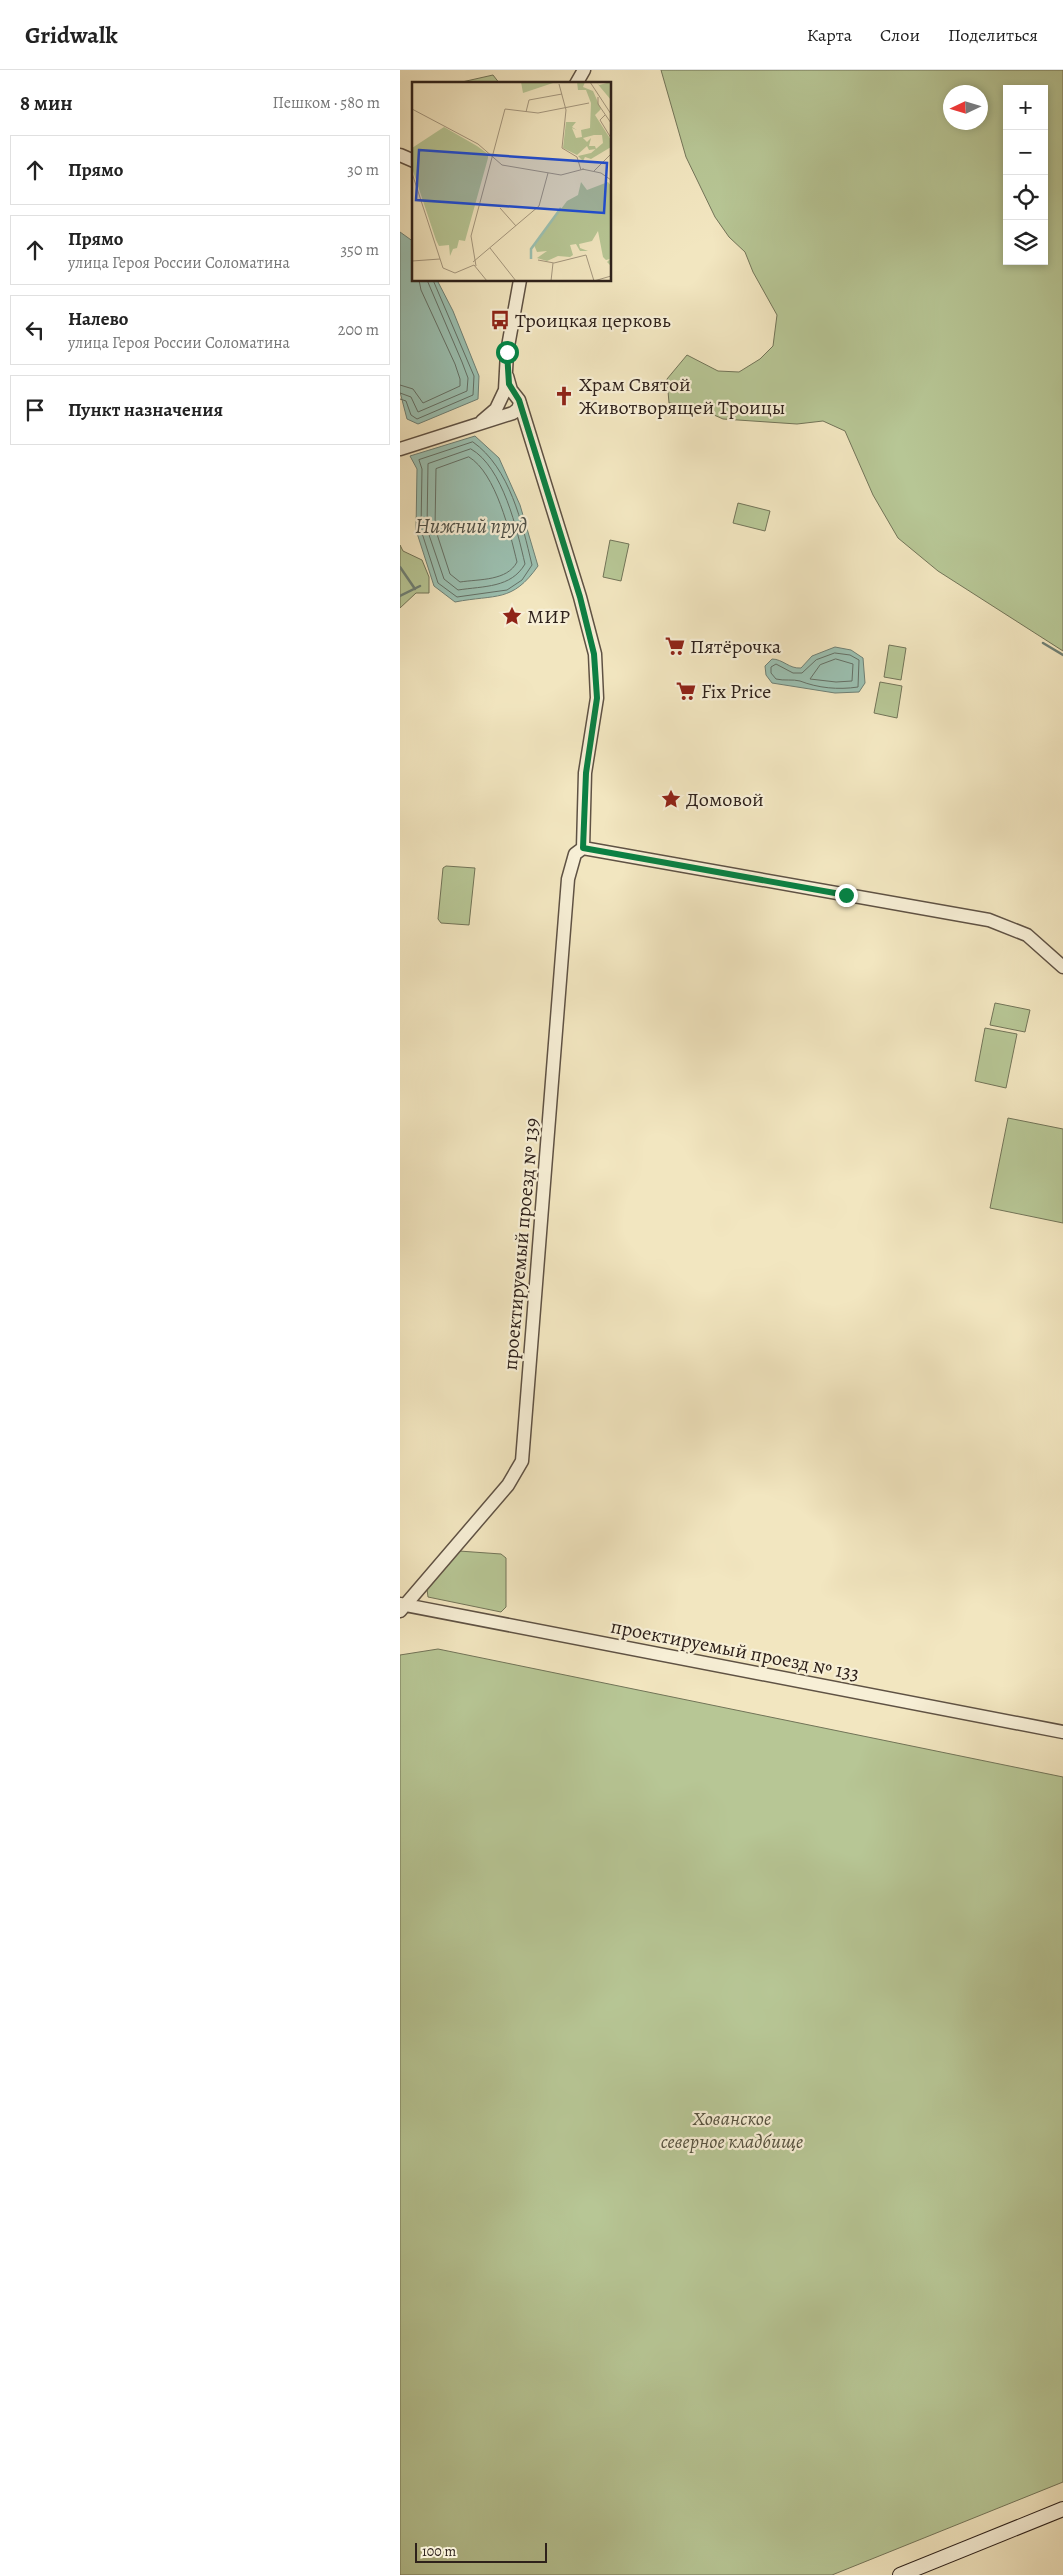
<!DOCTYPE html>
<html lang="ru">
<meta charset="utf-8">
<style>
:root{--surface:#fff;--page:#f2f2f2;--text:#222;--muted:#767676;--line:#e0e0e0}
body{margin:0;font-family:Alegreya,serif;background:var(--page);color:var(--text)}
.controls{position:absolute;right:15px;top:15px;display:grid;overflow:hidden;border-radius:0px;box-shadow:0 2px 8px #0003}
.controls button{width:45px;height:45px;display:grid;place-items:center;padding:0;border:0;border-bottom:1px solid var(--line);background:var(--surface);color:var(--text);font:25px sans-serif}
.compass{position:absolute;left:543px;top:15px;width:45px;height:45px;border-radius:50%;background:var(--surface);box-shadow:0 2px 8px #0003;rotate:266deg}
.scale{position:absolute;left:15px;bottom:12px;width:132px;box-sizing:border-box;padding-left:5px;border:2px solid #2e211b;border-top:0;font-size:14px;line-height:18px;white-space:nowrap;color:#2e211b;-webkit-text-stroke:4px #f7efd6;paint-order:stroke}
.stop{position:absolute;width:15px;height:15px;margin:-11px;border:4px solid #0b8043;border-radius:50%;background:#fff}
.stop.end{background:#0b8043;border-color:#fff;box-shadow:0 1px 5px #0008}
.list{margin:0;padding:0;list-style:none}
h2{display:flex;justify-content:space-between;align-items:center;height:65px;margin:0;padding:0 20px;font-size:21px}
h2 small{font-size:16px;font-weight:400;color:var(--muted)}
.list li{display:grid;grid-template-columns:32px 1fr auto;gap:15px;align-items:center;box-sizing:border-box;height:70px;margin:0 10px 10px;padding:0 10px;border:1px solid var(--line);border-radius:0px}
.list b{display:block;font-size:19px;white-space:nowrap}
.list p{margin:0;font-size:16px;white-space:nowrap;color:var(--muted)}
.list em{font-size:16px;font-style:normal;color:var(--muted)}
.icon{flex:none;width:28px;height:28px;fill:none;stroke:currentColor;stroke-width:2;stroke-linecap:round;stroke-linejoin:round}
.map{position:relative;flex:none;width:663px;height:2505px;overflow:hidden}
header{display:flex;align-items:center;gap:30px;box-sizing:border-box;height:70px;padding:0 25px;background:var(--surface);border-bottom:1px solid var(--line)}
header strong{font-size:24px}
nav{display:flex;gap:28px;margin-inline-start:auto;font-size:18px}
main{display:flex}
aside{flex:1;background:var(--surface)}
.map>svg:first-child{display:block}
</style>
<header>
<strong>Gridwalk</strong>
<nav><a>Карта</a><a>Слои</a><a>Поделиться</a></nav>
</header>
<main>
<aside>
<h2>8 мин<small>Пешком · 580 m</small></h2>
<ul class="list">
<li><svg class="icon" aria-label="ahead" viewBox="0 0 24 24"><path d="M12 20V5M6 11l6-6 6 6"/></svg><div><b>Прямо</b></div><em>30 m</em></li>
<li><svg class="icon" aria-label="ahead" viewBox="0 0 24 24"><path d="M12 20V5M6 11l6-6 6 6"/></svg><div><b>Прямо</b><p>улица Героя России Соломатина</p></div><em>350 m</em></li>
<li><svg class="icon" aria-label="left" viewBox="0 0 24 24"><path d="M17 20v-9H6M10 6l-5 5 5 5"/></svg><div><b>Налево</b><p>улица Героя России Соломатина</p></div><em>200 m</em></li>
<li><svg class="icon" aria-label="arrive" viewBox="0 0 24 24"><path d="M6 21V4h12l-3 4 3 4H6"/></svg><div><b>Пункт назначения</b></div></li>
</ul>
</aside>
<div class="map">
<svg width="663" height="2505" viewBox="0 0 663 2505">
<rect width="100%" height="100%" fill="#f2e6c0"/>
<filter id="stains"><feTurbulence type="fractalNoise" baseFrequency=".004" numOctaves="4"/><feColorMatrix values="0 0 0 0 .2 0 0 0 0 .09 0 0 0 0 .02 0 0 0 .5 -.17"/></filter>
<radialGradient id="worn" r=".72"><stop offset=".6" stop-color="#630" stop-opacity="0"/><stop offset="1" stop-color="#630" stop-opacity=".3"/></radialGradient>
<path fill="#b7c695" stroke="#727458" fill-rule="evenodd" d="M261,0h402v581l-125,-80 -40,-33 -25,-43 -28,-64 -22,-10 -26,3 -74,-5 -29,-13 -25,-3 -2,-24 20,-24 31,16 21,1 21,-13 13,-13 4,-31 -24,-43 -8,-20 -16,-15 -14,-20 -29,-60zM607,19h37v172h-37zM550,22h30v30h-30z
M93,5l7,9h-47z
M338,433l32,8 -5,20 -32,-8z
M210,470l19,4 -8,37 -18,-4z
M0,475l3,6 19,9 7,17v16h-13l-16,15z
M489,575l17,3 -5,32 -17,-3z
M480,612l22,4 -5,32 -23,-5z
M46,796l29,2 -6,57 -28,-2 -3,-4 5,-51z
M595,933l35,7 -5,22 -35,-7z
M585,958l32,6 -11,54 -31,-7z
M608,1048l55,11v94l-73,-15z
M59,1481l42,3 5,4v49l-5,5 -73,-15 -1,-8z
M38,1579l625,128v705l-231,93h-432v-920z"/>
<path fill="#9bc0b1" stroke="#6f8075" d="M0,162l14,10v38h23l16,31 26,65 -1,23 -60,25 -11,-5 -7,-27z
M75,366l24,22 21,47 18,61c-26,37 -42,28 -83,36l-21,-16 -18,-56 1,-61 -7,-13z
M435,577l16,3 12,8 2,25 -6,9 -24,1 -63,-10 -6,-8 -1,-9 7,-7c11,0 17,10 29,9l11,-12z"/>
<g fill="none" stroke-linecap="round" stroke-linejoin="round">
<path stroke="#647066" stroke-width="1" d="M0,315l13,4 10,14 37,-17v-7l-5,-15 -34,-74 -2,-10
M0,323l11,4 7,15 49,-21 1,-13 -6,-16 -35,-82
M0,329l6,2 5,14 6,4 56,-24 1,-19 -41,-96
M73,372c37,26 49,81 59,123l-10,15 -15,10 -50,7 -19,-14 -17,-53 1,-61 -3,-9z
M71,379c32,18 46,81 54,115 -14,24 -41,22 -67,26l-14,-11 -17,-50 1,-65z
M69,387c27,16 41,76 48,105 -10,19 -37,17 -57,20l-10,-8 -15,-46 1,-59z
M435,583l15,2 9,5 -1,27c-20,3 -40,1 -58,-6 -7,-2 -16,0 -24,-2l-5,-6v-6l5,-3 17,9h9l14,-13z
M436,589l17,5 -1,17 -16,1 -26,-3 10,-14z"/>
<path stroke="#6f8075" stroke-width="2.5" d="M0,497l15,22
M0,526l20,-10
M643,573l20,12"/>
<defs>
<path id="tertiary" d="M176,14l8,-14
M0,85l14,6
M107,306l4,14 8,10 61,197 15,57 2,44 -12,75 -2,75
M82,351l14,-12 9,-19 2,-38 13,-72
M0,379l113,-36 5,-4 2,-6
M183,778l406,72 38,15 36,32
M0,1534l663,128
M0,1541l108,-126 14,-24 46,-582 7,-25 8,-6"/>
<path id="secondary" d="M500,2505l163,-66"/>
</defs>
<use href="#tertiary" stroke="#5f5244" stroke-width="15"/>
<use href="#secondary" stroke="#2e211b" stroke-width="16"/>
<use href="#tertiary" stroke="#f7efd6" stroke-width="12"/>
<use href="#secondary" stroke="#f7efd6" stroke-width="14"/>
</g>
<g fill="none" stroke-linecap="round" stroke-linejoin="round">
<path stroke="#0b8043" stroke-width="6" d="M107,282l2,32 10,16 61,197 14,57 3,44 -11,75 -3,75 263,47"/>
</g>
<defs>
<symbol id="bus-bare" viewBox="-9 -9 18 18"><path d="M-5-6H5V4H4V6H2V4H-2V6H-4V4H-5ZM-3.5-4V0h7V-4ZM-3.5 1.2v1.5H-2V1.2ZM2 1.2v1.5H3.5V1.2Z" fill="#8f2418" stroke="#f7efd6" stroke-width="2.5" paint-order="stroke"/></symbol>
<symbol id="church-bare" viewBox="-9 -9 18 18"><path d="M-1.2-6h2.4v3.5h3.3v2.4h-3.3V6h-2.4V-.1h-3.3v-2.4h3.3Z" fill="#8f2418" stroke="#f7efd6" stroke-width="2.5" paint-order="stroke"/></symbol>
<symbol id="sight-bare" viewBox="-9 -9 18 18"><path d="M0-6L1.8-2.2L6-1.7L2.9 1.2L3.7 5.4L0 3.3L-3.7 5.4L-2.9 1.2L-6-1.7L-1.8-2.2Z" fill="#8f2418" stroke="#f7efd6" stroke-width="2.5" paint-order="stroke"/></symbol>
<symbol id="supermarket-bare" viewBox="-9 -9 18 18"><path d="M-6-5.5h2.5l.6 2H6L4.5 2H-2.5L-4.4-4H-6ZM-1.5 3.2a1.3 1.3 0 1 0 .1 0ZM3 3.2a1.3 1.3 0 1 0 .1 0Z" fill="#8f2418" stroke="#f7efd6" stroke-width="2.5" paint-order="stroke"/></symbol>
</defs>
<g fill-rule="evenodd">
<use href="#bus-bare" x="86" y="236" width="28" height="28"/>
<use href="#church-bare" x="150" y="312" width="28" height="28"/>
<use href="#sight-bare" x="98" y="532" width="28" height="28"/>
<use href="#supermarket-bare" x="261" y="562" width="28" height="28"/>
<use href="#supermarket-bare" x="272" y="607" width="28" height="28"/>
<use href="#sight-bare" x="257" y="715" width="28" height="28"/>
</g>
<g text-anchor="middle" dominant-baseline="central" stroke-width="4.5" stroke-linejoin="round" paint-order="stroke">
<g font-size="20" fill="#2e211b" stroke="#f7efd6" text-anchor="start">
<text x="115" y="250">Троицкая церковь</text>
<text x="179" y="314">Храм Святой<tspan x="179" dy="23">Животворящей Троицы</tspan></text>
<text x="127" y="546">МИР</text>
<text x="290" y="576">Пятёрочка</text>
<text x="301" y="621">Fix Price</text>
<text x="286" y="729">Домовой</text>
</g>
<g font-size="20" fill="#2e211b" stroke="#f7efd6">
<text transform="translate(121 1174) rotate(-85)">проектируемый проезд № 139</text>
<text transform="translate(335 1580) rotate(11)">проектируемый проезд № 133</text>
</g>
<g font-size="20" font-style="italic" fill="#575340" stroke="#f7efd6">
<text x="332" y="2048">Хованское<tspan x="332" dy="23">северное кладбище</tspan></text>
</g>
<g font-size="21" font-style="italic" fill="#4f5148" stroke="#f7efd6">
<text x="71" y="456">Нижний пруд</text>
</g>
</g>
<g transform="translate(12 12)">
<rect width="199" height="199" fill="#f2e6c0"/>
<path d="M109,0h35l-33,11zM165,0h8l-2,5 10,4 8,18 -6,6 16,25v7l-20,12 -6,-2 -2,4 -5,-5 13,-3 12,-10 -1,-8h-8l-11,3 4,4 4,-4 -2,8h6l1,3 -7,1 -2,-4 -10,9 -14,-7 3,-26h10l-4,5 5,3 -5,-2 4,10 6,-1 -1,-7 9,-2 1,-25 -5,-13h-8zM184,0l3,3 12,-3v18zM32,45l33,19 11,8v4l-23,83 -6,-1 -2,8 -4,1 -3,7 -1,-11 -10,1 -3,-6 -24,-72v-20zM169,100l6,8 21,-8 3,4v80l-4,-4 3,-3 -4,1 -3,-3 -5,-26 -6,10 -13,3 1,4 8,3h-8l-4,-7 -6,1 3,10 -3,2 -12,-1 -11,5 -10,-3 10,-7 -10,1 -3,-7 33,-44 11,-6z" fill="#b7c695"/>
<path fill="none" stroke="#9bc0b1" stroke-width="2.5" d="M119,177v-10l30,-41"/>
<path fill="none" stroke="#a4977e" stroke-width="1" d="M178,0l21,32M147,2l7,26 -4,38 15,9 4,13M186,15v7l13,19M0,27l66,35 24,21 59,10 23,-6M114,30l3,-12 33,-6M193,33l-5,5 11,18M170,87l19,4 10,7M182,89l17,-17M0,91l31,95 12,5 19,-8 13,16M88,126l16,18M78,166l26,33M126,178l16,3 32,-8 8,26M0,179l28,-2M61,180l66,-56 9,-33M64,184l-5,-30 34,-127 33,4 51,-10M139,199l2,-18M182,199l17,-5"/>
<path fill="#1d4ed8" fill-opacity="0.15" stroke="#1d4ed8" stroke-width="2.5" d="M7,68l188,13 -3,50 -188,-13z"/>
<rect width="199" height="199" fill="none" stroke="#2e211b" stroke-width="2.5"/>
</g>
<rect width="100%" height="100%" filter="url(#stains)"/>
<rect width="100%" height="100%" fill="url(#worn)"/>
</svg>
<div class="controls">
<button>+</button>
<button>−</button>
<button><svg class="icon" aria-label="locate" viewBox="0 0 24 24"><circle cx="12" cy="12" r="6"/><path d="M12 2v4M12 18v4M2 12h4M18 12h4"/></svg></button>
<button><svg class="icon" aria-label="layers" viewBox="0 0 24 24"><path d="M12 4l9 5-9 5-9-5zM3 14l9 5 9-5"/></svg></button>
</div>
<svg class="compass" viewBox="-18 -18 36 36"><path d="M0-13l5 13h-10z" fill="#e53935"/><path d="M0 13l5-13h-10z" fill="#767676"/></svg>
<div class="scale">100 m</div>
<div class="stop" style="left:107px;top:282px"></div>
<div class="stop end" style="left:446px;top:825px"></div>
</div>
</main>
